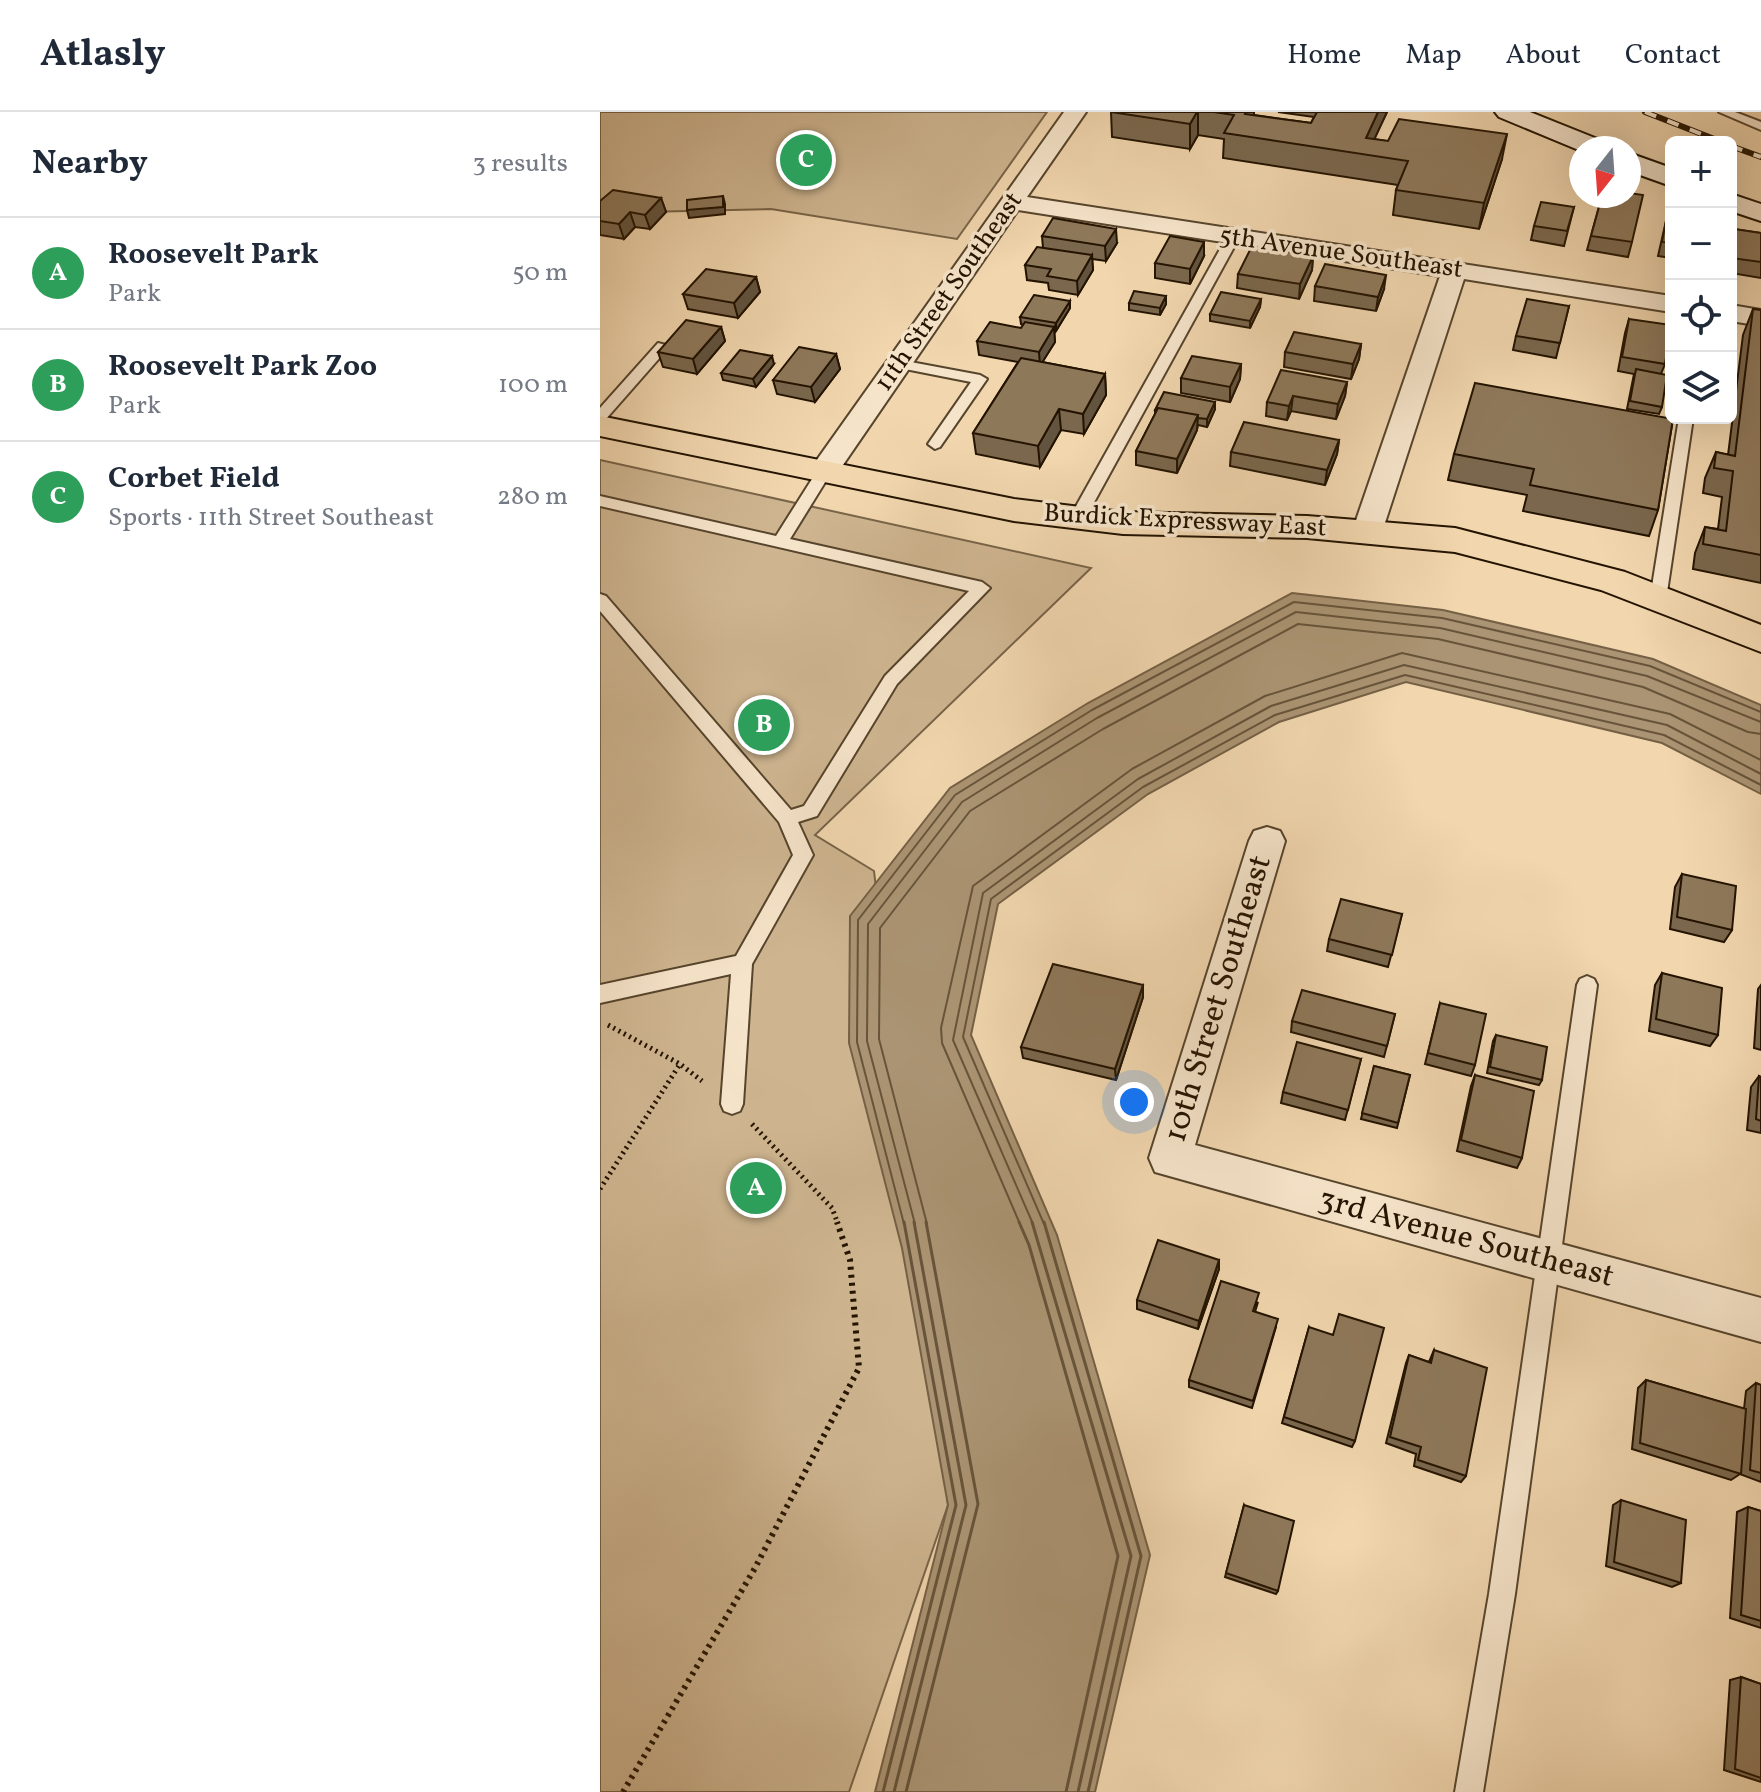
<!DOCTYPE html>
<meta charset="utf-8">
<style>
:root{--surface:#fff;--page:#f6f6f7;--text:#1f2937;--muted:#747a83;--line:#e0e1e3;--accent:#8f2418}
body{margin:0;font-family:Vollkorn,serif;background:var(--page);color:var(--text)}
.controls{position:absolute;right:24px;top:24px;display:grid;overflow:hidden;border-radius:12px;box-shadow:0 8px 32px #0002}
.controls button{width:72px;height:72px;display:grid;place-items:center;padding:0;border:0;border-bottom:2px solid var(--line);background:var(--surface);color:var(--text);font:40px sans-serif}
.compass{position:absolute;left:969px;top:24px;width:72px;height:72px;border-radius:50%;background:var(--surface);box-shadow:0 8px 32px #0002;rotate:197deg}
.you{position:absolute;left:534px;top:990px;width:28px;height:28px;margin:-20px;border:6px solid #fff;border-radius:50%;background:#1a73e8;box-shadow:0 0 0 12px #1a73e833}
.badge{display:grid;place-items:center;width:52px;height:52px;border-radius:50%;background:var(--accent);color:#fff;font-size:26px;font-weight:700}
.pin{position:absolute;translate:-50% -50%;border:4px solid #fff;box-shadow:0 2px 8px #0006}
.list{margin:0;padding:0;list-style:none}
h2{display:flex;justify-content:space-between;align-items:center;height:104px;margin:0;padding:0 32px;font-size:34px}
h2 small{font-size:26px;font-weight:400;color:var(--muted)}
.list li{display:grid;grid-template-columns:52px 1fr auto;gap:24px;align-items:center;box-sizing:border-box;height:112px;padding:0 32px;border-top:2px solid var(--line)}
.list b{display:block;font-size:30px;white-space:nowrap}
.list p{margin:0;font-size:26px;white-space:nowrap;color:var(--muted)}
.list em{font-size:26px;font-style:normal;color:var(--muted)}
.icon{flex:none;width:44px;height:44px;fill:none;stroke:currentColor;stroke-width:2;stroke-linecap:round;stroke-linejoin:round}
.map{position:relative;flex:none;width:1161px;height:1680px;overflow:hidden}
header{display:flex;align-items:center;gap:48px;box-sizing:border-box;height:112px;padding:0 40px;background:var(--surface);border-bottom:2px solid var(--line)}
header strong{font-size:38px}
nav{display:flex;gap:44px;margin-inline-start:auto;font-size:28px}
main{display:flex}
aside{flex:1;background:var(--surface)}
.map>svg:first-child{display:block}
</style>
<header>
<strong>Atlasly</strong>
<nav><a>Home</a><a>Map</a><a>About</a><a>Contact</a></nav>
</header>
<main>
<aside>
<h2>Nearby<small>3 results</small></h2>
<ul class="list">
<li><span class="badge" style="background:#2e9e5b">A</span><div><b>Roosevelt Park</b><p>Park</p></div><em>50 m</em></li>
<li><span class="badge" style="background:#2e9e5b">B</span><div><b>Roosevelt Park Zoo</b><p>Park</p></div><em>100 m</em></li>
<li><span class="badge" style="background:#2e9e5b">C</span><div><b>Corbet Field</b><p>Sports · 11th Street Southeast</p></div><em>280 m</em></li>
</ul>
</aside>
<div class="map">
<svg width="1161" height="1680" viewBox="0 0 1161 1680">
<rect width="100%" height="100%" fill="#f1d6ae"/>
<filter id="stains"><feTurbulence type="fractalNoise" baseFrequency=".0025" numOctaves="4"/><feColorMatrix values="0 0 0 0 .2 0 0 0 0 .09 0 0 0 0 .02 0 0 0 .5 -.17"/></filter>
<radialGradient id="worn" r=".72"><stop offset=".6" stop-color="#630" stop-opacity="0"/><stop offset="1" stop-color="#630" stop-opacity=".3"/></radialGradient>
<path fill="#ceb590" stroke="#786448" stroke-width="2" d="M0,0h447l-90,127 -186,-30 -171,4z
M0,348l491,108 -276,267 59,36 74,634 -99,287h-249z"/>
<path fill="#ab9473" stroke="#756045" stroke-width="2" d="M692,481l151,17 210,49 108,46v89l-99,-51 -256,-61 -127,40 -131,72 -150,110 -27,131 86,200 93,320 -55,237h-220l73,-287 -46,-257 -53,-205 1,-127 100,-128 138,-85z"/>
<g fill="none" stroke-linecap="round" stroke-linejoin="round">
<path stroke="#67543a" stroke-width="2" d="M304,1112l-47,-182 1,-122 97,-125 137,-85 202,-108 148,16 208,48 111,46
M315,1112l-48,-183 1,-117 94,-122 135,-84 199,-106 144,16 207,48 114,46
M327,1112l-48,-185 1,-111 90,-117 133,-82 195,-105 140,15 205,48 105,45 13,2
M420,1112l-78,-181 -1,-15 32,-142 159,-117 133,-73 137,-43 268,61 91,46
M433,1112l-80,-184 30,-147 155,-114 133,-73 133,-41 263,60 94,49
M444,1112l-81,-187 28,-138 152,-112 132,-72 130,-40 259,60 97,50"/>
<path stroke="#67543a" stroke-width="3" d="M419,1110l10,23 89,311 -52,236
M432,1110l99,334 -53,236
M444,1110l97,334 -53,236
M283,1680l73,-287 -52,-283
M294,1680l72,-287 -52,-283
M306,1680l72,-288 -52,-282"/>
<defs>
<path id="lane" d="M1119,0h16l26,10v8z
M628,123l11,3 -153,279 -8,5 -6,-1 -2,-4z
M58,231l12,3 -65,74 -5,2v-14z
M300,248l80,15 7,4 -47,68 -5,2 -7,-5 43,-62 -76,-15v-6z
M1079,306h14l-27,181 -8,6 -8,-6z
M224,354l8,5 -42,68 192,43 8,6 -93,96 -80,132 -19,6 15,33 -61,109 -9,140 -3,7 -8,3 -8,-3 -3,-7 10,-130 -131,29v-18l136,-29 57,-101 -14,-33 -179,-211v-17l6,2 185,214 13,-4 81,-130 84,-85 -369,-85v-10l176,40 43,-68z
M987,864l7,3 3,6 -82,609 -32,198h-28l34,-198 88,-609 3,-6z"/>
<path id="street" d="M464,0h22l-59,85 644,99v16l-207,-33 -82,253 -4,7 -11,3 -11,-3 -4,-7 88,-256 -422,-66 -184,268h-20l-4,-7 4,-7z
M1131,193l30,5v16l-30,-5z
M667,715l13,4 5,10 -90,304 566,153v44l-606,-170 -6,-14 100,-317 5,-10z"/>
<path id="secondary" d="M895,0h35l75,30 4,6h-28v3l-82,-34z
M1029,41l42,15v18l-42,-15z
M1131,82l30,10v17l-30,-10z"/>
<path id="primary" d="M0,304l414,83 109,13 184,4 148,12 170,44 136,53v27l-160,-62 -146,-38 -148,-14 -184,-4 -109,-13 -414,-85z"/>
</defs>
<use href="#lane" stroke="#56442c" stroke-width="4"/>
<use href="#street" stroke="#56442c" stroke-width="4"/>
<use href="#secondary" stroke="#231300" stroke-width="4"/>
<use href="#primary" stroke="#231300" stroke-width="4"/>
<path stroke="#231300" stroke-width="5" stroke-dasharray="2 4" stroke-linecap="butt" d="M8,913l72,39 22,17
M152,1012l80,84 6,16
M0,1077l80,-125"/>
<path stroke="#231300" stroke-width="6" stroke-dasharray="3 5" stroke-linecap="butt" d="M23,1680l132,-224 104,-200 -9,-108 -13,-38"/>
<use href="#lane" fill="#f6e4ca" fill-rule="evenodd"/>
<use href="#street" fill="#f6e4ca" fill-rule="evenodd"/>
<use href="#secondary" fill="#f6e4ca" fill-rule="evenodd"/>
<use href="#primary" fill="#f1d6ae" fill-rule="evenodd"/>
<defs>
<path id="rail" d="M1045,0l77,30
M1131,34l30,11"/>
</defs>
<use href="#rail" stroke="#231300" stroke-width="6"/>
<use href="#rail" stroke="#f6e4ca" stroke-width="4" stroke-dasharray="12" stroke-linecap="butt"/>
</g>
<path fill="#7a674d" stroke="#231300" stroke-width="2" d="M511,0h143v3l57,8 3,-6 -36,-5h109l-13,27 128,20 -23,70 -86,-14 3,-25 2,-5 -175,-27 1,-19 -26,-4 -8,14 -78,-12z
M1002,84l30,46 -4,15 -41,-7z
M61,86l5,14 -16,17 -15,-2 -11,12 -24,-4v-34z
M974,95l-10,39 -33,-6 3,-14z
M1066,109l5,1v36l-13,-2z
M1134,117l27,4v45l-30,-5v-35z
M442,124l75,7 -11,18 -14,-2 1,11 -15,25 -29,-5 -1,-7 -21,-3 -2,-15 18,-17z
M604,144l-14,28 -35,-6v-15z
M713,144l-1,14 -13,29 -62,-11 1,-14z
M156,165l4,15 -22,26 -50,-9 -5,-15z
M715,174l69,3 -8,22 -62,-10z
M566,184v8l-6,11 -31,-5v-7z
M661,187l-1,8 -10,21 -40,-7v-7z
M470,189v7l-14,23 -2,-1 1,12 -13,20 63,12 1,21 -22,39 -23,-4 -21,37 -64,-13 -3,-21 45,-71 -39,-7 -2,-14 44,-13 2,-3 -2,-1 -1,-7z
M969,194l-13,52 -43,-8 3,-14z
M1153,197l8,1v273l-68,-14 2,-16 10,-26 13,2 4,-32 -19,-4 2,-15 11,-26 12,3 15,-120z
M1029,207l36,45 -4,10 1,33 -3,7 -32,-5 7,-35 -16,-3 7,-38z
M121,215l4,14 -28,33 -34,-7 -5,-15z
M761,232l-2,15 -8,20 -67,-12 1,-15z
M236,242l4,15 -25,33 -38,-8 -4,-14z
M174,252l-18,23 -33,-7 -2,-7z
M641,252l-1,15 -10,23 -49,-9v-15z
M747,270l-2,14 -9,23 -45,-8 -4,9 -21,-4 1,-14z
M615,290v7l-8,18 -9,-2 -1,5 -20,43 -41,-8v-14l19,-37v-4z
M1073,307l-15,91 -9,26 -126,-25 4,-16 -79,-15 6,-26z
M739,328l-2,14 -12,31 -95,-19 1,-14z
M1082,762l50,56 -8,12 -54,-13 5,-42z
M802,802l-14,53 -61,-16 2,-12z
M1062,861l56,62 -8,11 -61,-15 6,-46z
M543,873v12l-27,83 -93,-22 -2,-11z
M1161,873v65l-7,-2 4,-59z
M840,891l35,62 -4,11 -46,-12z
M795,902l-11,43 -93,-25 1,-11z
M896,923l46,45 -3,5 -52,-12 6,-32z
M761,947l-16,61 -64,-17 2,-11z
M774,954l36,9 -13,53 -36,-9z
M875,963l47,83 -5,10 -60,-17 14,-65z
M1159,964l2,1v56l-14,-3 4,-43z
M619,1148v9l-21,60 -61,-20v-9z
M658,1190l-3,10 21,15 -24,81 -63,-21v-7z
M709,1215l46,114 -3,6 -70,-24z
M834,1238l32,126 -5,6 -47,-16 2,-12 -30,-11 20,-80 3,-8 20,7z
M1046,1268l98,29 2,-18 10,-8 5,2v97l-21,-8 -9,6 -99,-31 6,-61z
M1021,1388l60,83 -9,4 -66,-21 7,-61z
M644,1393l34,86 -2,3 -51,-17z
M1148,1395l13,4v117l-31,-10 7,-106z
M1141,1565l20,7v98l-37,-12 6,-90z"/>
<path fill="#63543f" stroke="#231300" stroke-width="2" d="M597,0h1v23l-8,14v-25z
M778,0h9l-20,43 -1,-17z
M907,22l-5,25 -23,70 5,-26z
M123,84l2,8v10l-36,4 -2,-8z
M61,86l5,14 -16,17 -5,-14z
M30,100l5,15 -11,12 -5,-15z
M516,117l1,14 -11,18 -1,-15z
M604,130v14l-14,28v-15z
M492,143l1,15 -15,25 -1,-14z
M713,144l-1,14 -13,29 1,-15z
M786,163l-2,14 -8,22 2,-14z
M156,165l4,15 -22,26 -4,-15z
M566,184v8l-6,11v-7z
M661,187l-1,8 -10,21v-7z
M470,189v7l-14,23v-8z
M121,215l4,14 -28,33 -4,-15z
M454,215l1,15 -15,24 -1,-14z
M761,232l-2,15 -8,20 2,-15z
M236,242l4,15 -25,33 -4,-15z
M172,244l2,8 -18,23 -3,-8z
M641,252l-1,15 -10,23v-15z
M505,262l1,21 -22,39 -1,-20z
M747,270l-2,14 -9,23 2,-15z
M693,284l-2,15 -4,9 2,-14z
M615,290v7l-8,18v-8z
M459,297l2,21 -21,37 -2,-21z
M598,303l-1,15 -20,43v-14z
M739,328l-2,14 -12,31 2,-15z
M543,873v12l-27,83 -1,-11z
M619,1148v9l-21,60 1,-8z"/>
<path fill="#8e785a" stroke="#231300" stroke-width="2" d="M511,0h86l-7,12z
M614,0h32l-1,2 66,9 6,-11h61l-12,26 22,3 11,-22 108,15 -23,69 -88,-13 12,-29 -184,-28 10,-18z
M13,78l48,8 -16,17 -15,-3 -11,12 -19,-3v-20z
M1029,81l14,2 -11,47 -41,-6 11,-40h27z
M123,84v11l-36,3v-10z
M941,90l33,5 -7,24 -33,-5z
M453,106l63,11 -11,17 -63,-10z
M1066,109l5,1v21l-9,-1z
M1134,117l27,4v29l-30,-4z
M570,124l34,6 -14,27 -35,-6z
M652,134l61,10 -13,28 -62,-10z
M437,135l55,8 -15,26 -30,-5 4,-7 -26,-4z
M725,152l61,11 -8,22 -63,-11z
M106,157l50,8 -22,26 -51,-9z
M534,179l32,5 -6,12 -31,-5z
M621,180l40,7 -11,22 -40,-7z
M434,183l36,6 -14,22 -36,-6z
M927,187l42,7 -9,37 -44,-7z
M1153,197l8,1v245l-58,-11 2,-17 21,4 7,-60 -19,-3 2,-16 19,4z
M1029,207l42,6 -6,39 -43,-7z
M86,208l35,7 -28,32 -35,-7z
M390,210l31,6 4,-6 29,5 -15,25 -62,-11z
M694,220l67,12 -8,20 -68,-12z
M199,235l37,7 -25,33 -38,-7z
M140,238l32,6 -19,23 -32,-6z
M592,244l49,8 -11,23 -49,-9z
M421,246l84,16 -22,40 -24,-5 -21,37 -65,-13z
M1036,257l31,6 -5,32 -32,-6z
M681,258l66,12 -9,22 -45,-8 -4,10 -22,-4z
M875,271l198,36 -15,91 -128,-25 4,-16 -80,-15z
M564,280l51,10 -8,17 -9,-1v-3l-40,-7 -1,2h-2z
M558,296l40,7 -21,44 -41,-8z
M644,310l95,18 -12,30 -96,-18z
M1082,762l54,12 -4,44 -55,-13z
M741,787l61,15 -10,41 -63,-16z
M453,852l90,21 -28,84 -94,-22z
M1062,861l60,15 -4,47 -62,-16z
M702,878l93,24 -8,32 -95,-25z
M840,891l46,11 -11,51 -47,-12z
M896,923l51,12 -5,33 -52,-13z
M697,930l64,17 -13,51 -65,-18z
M774,954l36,9 -12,48 -36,-10z
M875,963l59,16 -12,67 -61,-18z
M1159,964l2,1v44l-5,-2z
M558,1128l61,20 -20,61 -62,-21z
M621,1169l38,12 -6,18 25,8 -25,82 -64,-21z
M739,1202l45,14 -29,113 -71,-24 25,-90 24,8z
M834,1238l53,18 -21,108 -48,-16 3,-13 -31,-10 19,-82 22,8z
M1046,1268l100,29 -5,65 -101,-31z
M1156,1271l5,2v88l-11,-3z
M1021,1388l65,20 -5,63 -67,-21z
M644,1393l50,16 -16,70 -52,-18z
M1148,1395l13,4v110l-20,-6z
M1141,1565l20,7v94l-26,-9z"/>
<g text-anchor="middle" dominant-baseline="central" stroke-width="7" stroke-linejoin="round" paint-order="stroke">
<g font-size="26" fill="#231300" stroke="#f6e4ca">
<text transform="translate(741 141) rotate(8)">5th Avenue Southeast</text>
<text transform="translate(349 180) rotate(-55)">11th Street Southeast</text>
<text transform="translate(585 409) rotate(3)">Burdick Expressway East</text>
</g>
<g font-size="32" fill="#231300" stroke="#f6e4ca">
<text transform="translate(619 887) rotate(-73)">10th Street Southeast</text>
<text transform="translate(866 1127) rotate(15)">3rd Avenue Southeast</text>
</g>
</g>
<rect width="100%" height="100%" filter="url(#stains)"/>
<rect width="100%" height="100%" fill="url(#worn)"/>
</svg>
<div class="controls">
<button>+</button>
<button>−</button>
<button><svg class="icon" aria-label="locate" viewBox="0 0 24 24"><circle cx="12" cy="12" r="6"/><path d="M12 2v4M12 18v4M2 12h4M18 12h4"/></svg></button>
<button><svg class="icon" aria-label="layers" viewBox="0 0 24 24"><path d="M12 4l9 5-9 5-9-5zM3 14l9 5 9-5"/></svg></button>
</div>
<svg class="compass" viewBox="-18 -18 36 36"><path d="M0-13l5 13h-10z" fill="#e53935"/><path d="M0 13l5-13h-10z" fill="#747a83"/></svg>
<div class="you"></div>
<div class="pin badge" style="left:156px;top:1076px;background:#2e9e5b">A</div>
<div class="pin badge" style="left:164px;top:613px;background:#2e9e5b">B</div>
<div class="pin badge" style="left:206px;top:48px;background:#2e9e5b">C</div>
</div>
</main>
